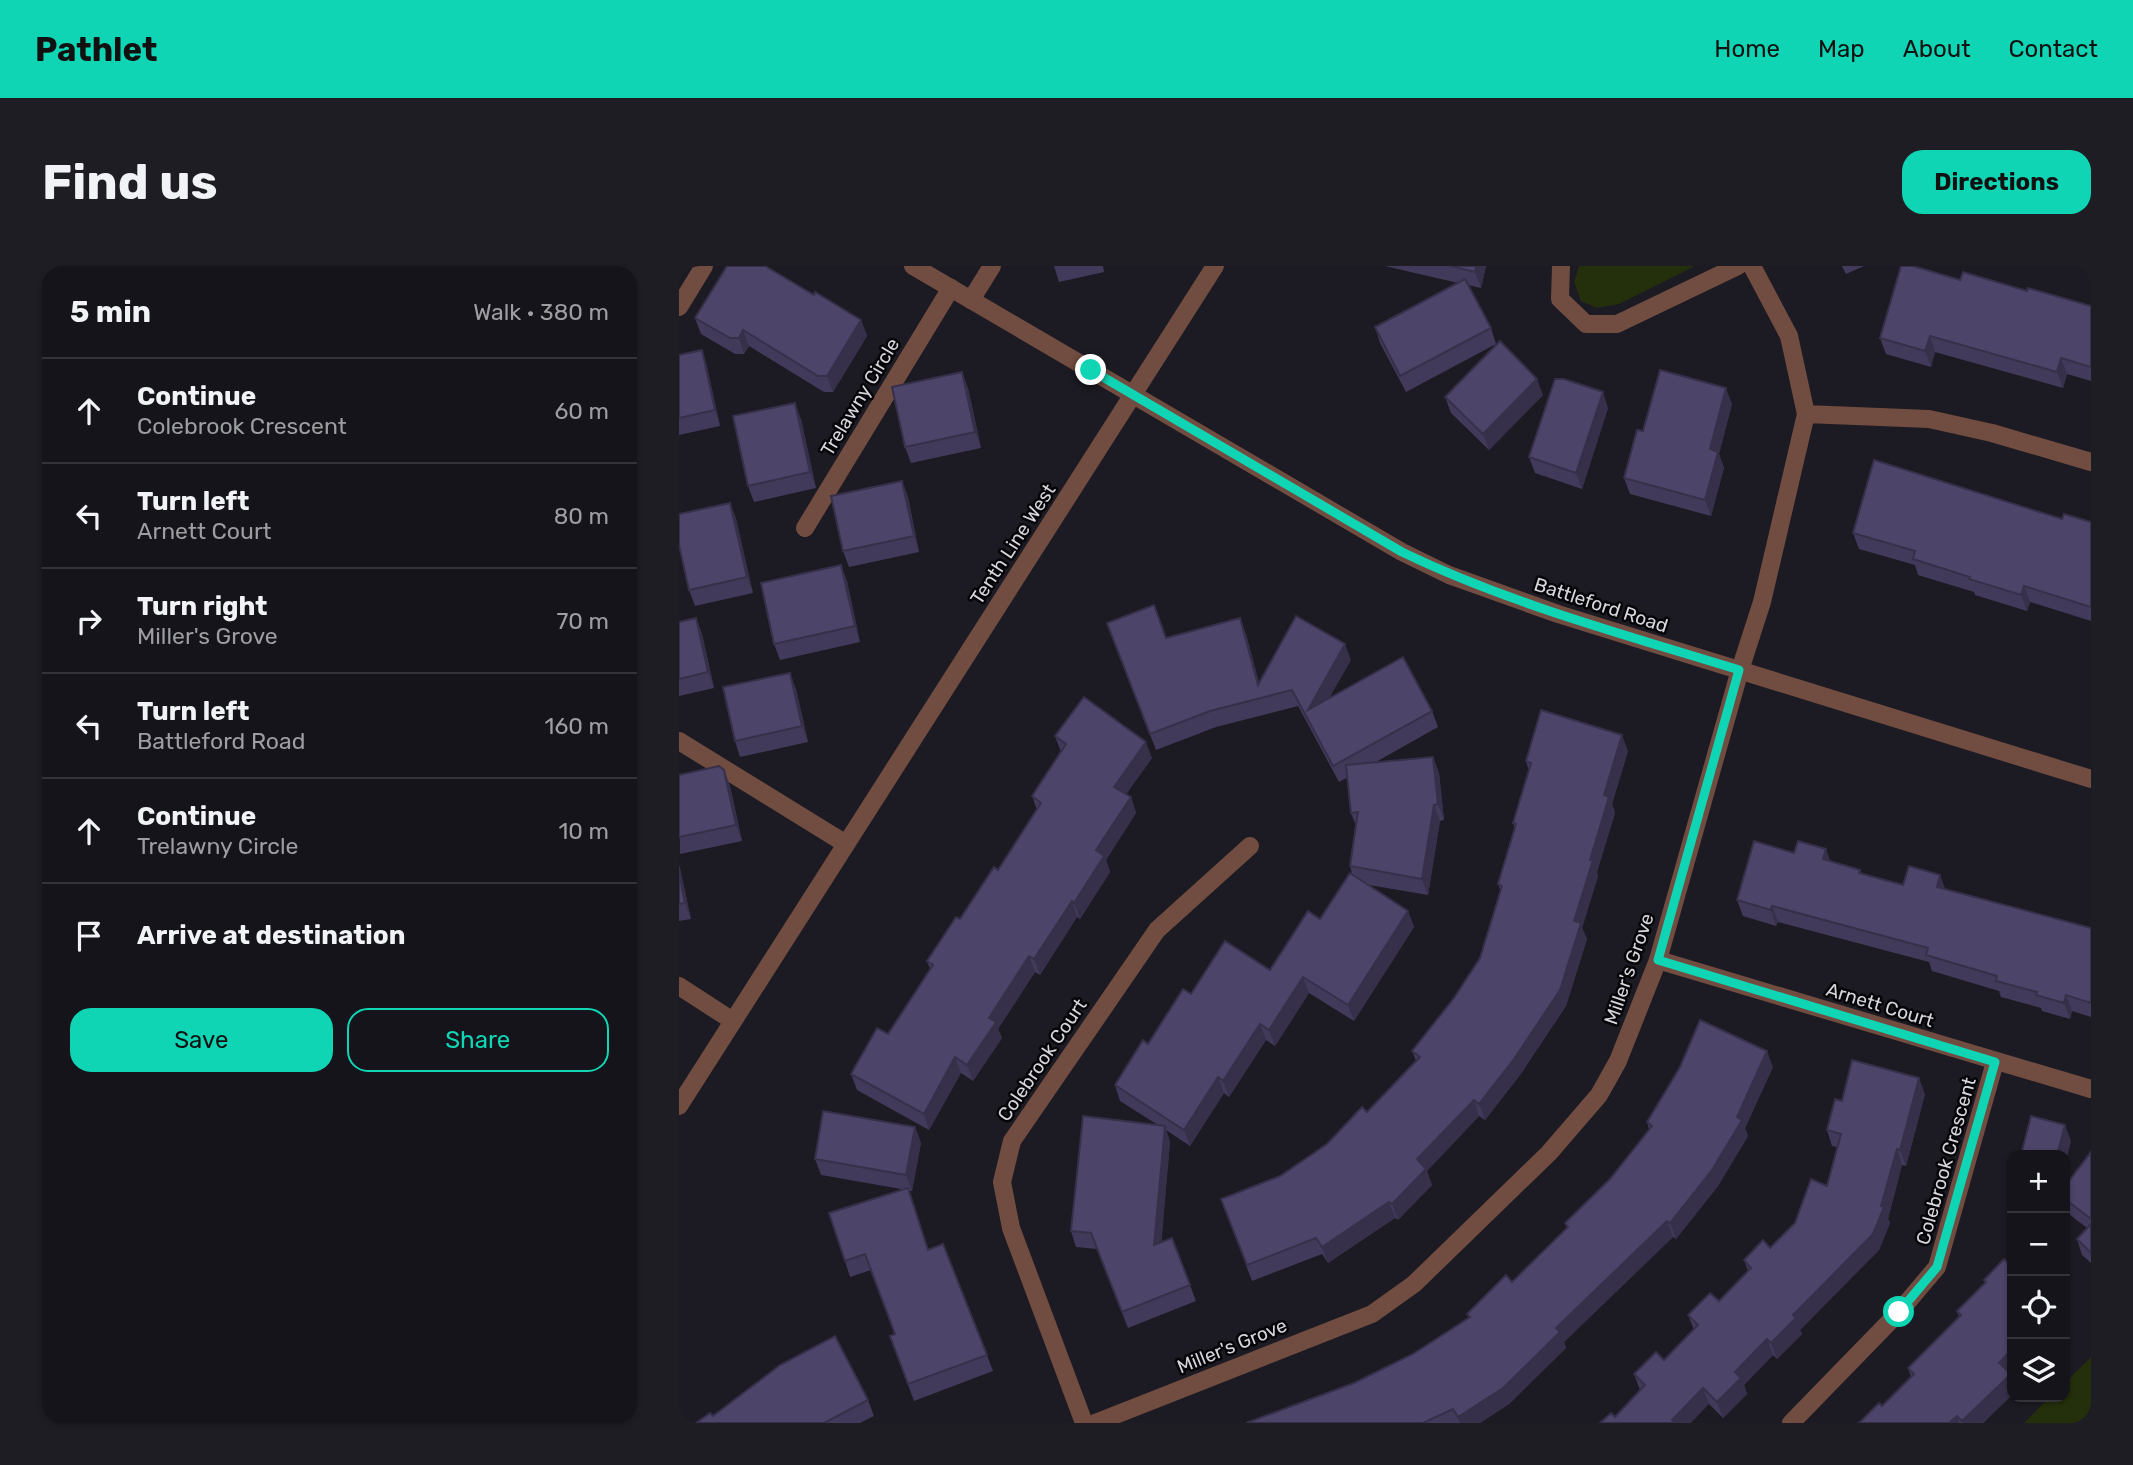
<!DOCTYPE html>
<meta charset="utf-8">
<style>
:root{--surface:#15141a;--page:#1e1d23;--text:#f1f3f6;--muted:#9d9ea2;--line:#343339;--accent:#10d5b4}
body{margin:0;font-family:Rubik,sans-serif;background:var(--page);color:var(--text)}
.controls{position:absolute;right:21px;bottom:21px;display:grid;overflow:hidden;border-radius:14px;box-shadow:0 2px 5px #0004}
.controls button{width:63px;height:63px;display:grid;place-items:center;padding:0;border:0;border-bottom:2px solid var(--line);background:var(--surface);color:var(--text);font:35px sans-serif}
.stop{position:absolute;width:21px;height:21px;margin:-16px;border:5px solid #10d5b4;border-radius:50%;background:#fff}
.stop.end{background:#10d5b4;border-color:#fff;box-shadow:0 2px 7px #0008}
.list{margin:0;padding:0;list-style:none}
h2{display:flex;justify-content:space-between;align-items:center;height:91px;margin:0;padding:0 28px;font-size:30px}
h2 small{font-size:23px;font-weight:400;color:var(--muted)}
.list li{display:grid;grid-template-columns:46px 1fr auto;gap:21px;align-items:center;box-sizing:border-box;height:105px;padding:0 28px;border-top:2px solid var(--line)}
.list b{display:block;font-size:26px;white-space:nowrap}
.list p{margin:0;font-size:23px;white-space:nowrap;color:var(--muted)}
.list em{font-size:23px;font-style:normal;color:var(--muted)}
.actions{display:flex;gap:14px;padding:21px 28px}
.actions a{flex:1;padding:16px 0;border:2px solid var(--accent);border-radius:21px;text-align:center;font-size:24px;color:var(--accent)}
.actions .main{background:var(--accent);color:#111}
.icon{flex:none;width:38px;height:38px;fill:none;stroke:currentColor;stroke-width:2;stroke-linecap:round;stroke-linejoin:round}
.map{position:relative;flex:none;width:1412px;height:1157px;overflow:hidden;border-radius:21px}
header{display:flex;align-items:center;gap:42px;box-sizing:border-box;height:98px;padding:0 35px;background:var(--accent);color:#111}
header strong{font-size:33px}
nav{display:flex;gap:38px;margin-inline-start:auto;font-size:24px}
.intro{display:flex;align-items:center;justify-content:space-between;box-sizing:border-box;height:168px;padding:0 42px}
h1{margin:0;font-size:49px}
.button{padding:18px 32px;border-radius:21px;background:var(--accent);color:#111;font-size:24px;font-weight:700}
main{display:flex;gap:42px;padding:0 42px}
aside{flex:1;background:var(--surface);border-radius:21px;box-shadow:0 2px 5px #0004}
.map>svg:first-child{display:block}
</style>
<header>
<strong>Pathlet</strong>
<nav><a>Home</a><a>Map</a><a>About</a><a>Contact</a></nav>
</header>
<div class="intro"><h1>Find us</h1><a class="button">Directions</a></div>
<main>
<aside>
<h2>5 min<small>Walk · 380 m</small></h2>
<ul class="list">
<li><svg class="icon" aria-label="ahead" viewBox="0 0 24 24"><path d="M12 20V5M6 11l6-6 6 6"/></svg><div><b>Continue</b><p>Colebrook Crescent</p></div><em>60 m</em></li>
<li><svg class="icon" aria-label="left" viewBox="0 0 24 24"><path d="M17 20v-9H6M10 6l-5 5 5 5"/></svg><div><b>Turn left</b><p>Arnett Court</p></div><em>80 m</em></li>
<li><svg class="icon" aria-label="right" viewBox="0 0 24 24"><path d="M7 20v-9h11M14 6l5 5-5 5"/></svg><div><b>Turn right</b><p>Miller's Grove</p></div><em>70 m</em></li>
<li><svg class="icon" aria-label="left" viewBox="0 0 24 24"><path d="M17 20v-9H6M10 6l-5 5 5 5"/></svg><div><b>Turn left</b><p>Battleford Road</p></div><em>160 m</em></li>
<li><svg class="icon" aria-label="ahead" viewBox="0 0 24 24"><path d="M12 20V5M6 11l6-6 6 6"/></svg><div><b>Continue</b><p>Trelawny Circle</p></div><em>10 m</em></li>
<li><svg class="icon" aria-label="arrive" viewBox="0 0 24 24"><path d="M6 21V4h12l-3 4 3 4H6"/></svg><div><b>Arrive at destination</b></div></li>
</ul>
<div class="actions"><a class="main">Save</a><a>Share</a></div>
</aside>
<div class="map">
<svg width="1412" height="1157" viewBox="0 0 1412 1157">
<rect width="100%" height="100%" fill="#1c1a22"/>
<path fill="#242f0c" d="M900,0h116l-76,38 -22,4 -16,-7 -7,-19z
M1412,1091v66h-67l26,-26h15v-14z"/>
<g fill="none" stroke-linecap="round" stroke-linejoin="round">
<path stroke="#714c40" stroke-width="18" d="M882,0l-1,33 26,25h31l121,-58
M292,34l21,-34
M0,41l25,-41
M1127,148l123,5 63,14 99,29
M126,262l146,-240
M1061,404l22,-68 44,-188 -17,-78 -37,-70
M0,475l167,103
M979,694l433,129
M0,720l54,35
M405,1157l-73,-195 -9,-46 10,-41 145,-211 93,-84
M1112,1157l108,-111 38,-45 58,-205"/>
<path stroke="#714c40" stroke-width="18" d="M234,0l489,286 47,23 109,39 533,165
M0,840l536,-840
M416,1157l277,-109 42,-30 135,-131 50,-58 19,-34 40,-101 82,-290"/>
</g>
<path fill="#423a5a" d="M375,0h49l1,6 -45,10z
M706,0h101l-5,22 -13,-3 23,43 5,16 -90,48 -26,-49 -5,-16 83,-44z
M1163,0h22l-18,8z
M1281,14l67,11 64,15v75l-24,-7 -4,14 -128,-36 -4,15 -45,-13 -6,-16z
M135,29l47,25 6,16 -34,56h-9l-75,-46 -5,8h-9l-34,-20 -6,-16z
M23,84l5,17 13,59 -41,9v-80z
M289,122l13,60 -70,15 -6,-16z
M864,129l-54,55 -38,-37 -6,-16z
M1053,138l-13,50 5,14 -13,48 -81,-22 -6,-16 19,-47z
M929,142l-26,81 -47,-16 -6,-16z
M122,153l15,69 -62,14 -6,-16z
M223,215l6,16 11,55 -70,15 -6,-16z
M51,237l6,16 17,74 -58,13 -6,-16z
M1383,253l29,3v99l-61,-19 -3,9 -52,-16 -1,-3 -56,-17 -3,-10 -56,-16 -6,-16z
M168,315l13,61 -80,18 -6,-16z
M17,352l6,16 12,54 -35,8v-74z
M428,357l59,15 80,-4 13,49 92,-23 -22,38 103,13 6,16 -64,36 59,-6 6,16 5,47 -4,1 -12,74 -59,-10 39,26 6,16 -60,94 -45,-28 -34,53 -9,-6 -37,57 -5,-4 -34,53 -24,-16 4,12 -9,100 29,43 6,16 -68,27 -31,-79 -21,-2 -5,-16 87,-106 -38,-24 -5,-16 76,-91 79,-24 50,-51 32,-45 -2,-8 6,-40 -5,-13 -3,-36 -9,5 -41,-76 -82,21 -60,23z
M117,423l12,53 -68,15 -5,-16z
M376,470l97,22 -26,36 5,3 5,16 -30,47 4,12 -30,47 -3,-2 -37,58 -5,-3 -37,57 4,9 -29,43 -12,-8 -32,57 -72,-40 -6,-16 37,-40 42,-65 -3,-8 71,-91 39,-60 -5,-14 29,-44z
M949,485l-16,53 3,9 -18,59 1,4 -16,52 5,11 -21,67 -46,69 -35,45 -6,-4 -52,55 5,14 -34,35 -3,-2 -67,45 -6,-9 -70,27 -31,-82 59,-23 47,-32 40,-32 49,-51 -4,-10 42,-53 26,-40 21,-66 -3,-8 17,-55 -2,-6 16,-52 -3,-10z
M45,504l6,16 12,55 -62,13 -1,-79z
M1115,587l36,8 30,9 1,3 42,12 42,4 146,39v89l-19,-6 -2,8 -28,-8 -1,-3 -40,-11 -2,-6 -67,-20 -3,-9 -151,-40 -2,4 -33,-10 -6,-16z
M0,599l12,54 -12,2z
M1094,801l-28,61 3,8 -30,50 -42,53 -3,-2 -109,105 2,6 -57,56 -29,19h-234l108,-40 59,-29 56,-36 -2,-4 45,-32 55,-54 -2,-5 45,-44 39,-50 -2,-7z
M1246,828l-19,72 -4,-1 -14,54 2,4 -11,27 -79,80 2,4 -25,25 -4,-4 -29,30 3,9 -24,24 -14,-14 -69,-14 -6,-16 30,-14 30,-30 -6,-15 31,-14 29,-30 -4,-11 26,-12 25,-25 32,-37 10,-39 -5,-1 -5,-16 15,-29z
M236,861l6,16 -9,48h-3l19,58 59,106 6,16 -79,30 -24,-65 5,-2 -24,-64 -21,7 -5,-16 56,-72 -80,-14 -6,-16z
M1412,886v111l-9,-8 -5,-16 10,-11 -22,-17v-25z
M1325,993l6,114 2,5v17l-29,28h-124l23,-17 29,-29 -3,-9 51,-51 -2,-6 28,-28 -1,-3z
M189,1134l6,16 -14,7h-164l17,-7z"/>
<path fill="#36304a" d="M797,0h10l-5,22 -6,-16z
M182,54l6,16 -34,56 -6,-16z
M64,64l6,16 -5,8 -5,-16z
M1251,70l5,16 -4,15 -6,-16z
M23,84l5,17 13,59 -5,-16z
M1382,92l6,16 -4,14 -6,-16z
M283,106l6,16 13,60 -6,-16z
M858,113l6,16 -54,55 -6,-16z
M1047,122l6,16 -13,50 5,14 -13,48 -6,-16 5,-51z
M924,126l5,16 -26,81 -6,-16z
M116,137l6,16 15,69 -6,-16z
M223,215l6,16 11,55 -5,-16z
M51,237l6,16 17,74 -6,-16z
M162,299l6,16 13,61 -5,-16z
M1345,320l6,16 -3,9 -6,-16z
M17,352l6,16 12,54 -6,-16z
M561,352l6,16 18,67 -6,-16z
M666,378l6,16 -38,66 -5,-16z
M111,407l6,16 12,53 -6,-16z
M943,469l6,16 -16,53 3,9 -18,59 1,4 -16,52 5,11 -21,67 -46,69 -35,45 -6,-16 95,-183 16,-61 14,-65z
M467,476l6,16 -32,45 -6,-16z
M754,491l6,16 5,47 -6,-16z
M45,504l6,16 12,55 -6,-16z
M452,531l5,16 -30,47 4,12 -30,47 -6,-16 22,-53z
M755,539l6,16 -12,74 -6,-16z
M1147,583l6,16 -9,-6z
M0,599l1,3 11,51 -6,-16 -6,-30z
M1261,609l6,16 -9,-4z
M393,635l5,16 -37,58 -6,-16z
M1093,640l6,16 -2,4 -5,-16z
M729,645l6,16 -60,94 -6,-16z
M350,690l6,16 -37,57 4,9 -29,43 -6,-16 22,-47z
M624,711l6,16 -34,53 -6,-16z
M1387,729l6,16 -2,8 -6,-16z
M581,758l6,16 -37,57 -6,-16z
M1088,785l6,16 -28,61 3,8 -30,50 -42,53 -6,-16 67,-106z
M276,791l6,16 -32,57 -5,-16z
M539,811l6,16 -34,53 -6,-16z
M1240,812l6,16 -19,72 -6,-16z
M795,834l5,16 -52,55 5,14 -34,35 -6,-16 25,-45z
M1386,859l6,16 -6,24v-10h-8z
M486,860l5,16 -10,119 -6,-16z
M236,861l6,16 -9,48 -6,-16z
M1218,883l5,16 -14,54 2,4 -11,27 -79,80 2,4 -25,25 -6,-16 110,-137z
M710,936l6,16 -67,45 -6,-16z
M988,955l6,16 -109,105 2,6 -57,56 -29,19h-20l-2,-6 98,-89z
M1088,1073l6,16 -29,30 3,9 -24,24 -6,-16 18,-30z
M1333,1083v22l-7,8 -6,-16z
M1332,1108l1,4v17l-29,28h-20l-1,-2z
M1024,1122l6,16 -18,19h-18l-1,-3z
M1278,1150l2,7h-10z"/>
<path fill="#4d4469" stroke="#36304a" stroke-width="2" d="M48,0h38l49,29 1,-3 46,28 -34,56h-9l-75,-46 -4,8h-9l-35,-20z
M771,0h26l-1,6z
M1222,0h12l47,14 3,-8 64,19 1,-3 63,18v61l-30,-9 -4,14 -127,-36 -5,15 -45,-13z
M786,13l26,49 -91,48 -25,-49z
M821,75l37,38 -54,55 -38,-37z
M23,84l13,60 -36,8v-63z
M981,104l66,18 -16,61 8,3 -13,48 -81,-22 13,-48 6,1z
M283,106l13,60 -70,15 -13,-60z
M876,113h9l39,13 -27,81 -47,-16z
M116,137l15,69 -62,14 -15,-70z
M1195,194l188,59 2,-5 27,8v85l-67,-21 -3,9 -52,-16 1,-2 -57,-18 2,-8 -62,-18z
M223,215l12,55 -71,15 -12,-55z
M51,237l17,74 -58,13 -10,-45v-31z
M162,299l14,61 -81,18 -13,-61z
M475,339l12,33 74,-20 18,67 38,-69 49,28 -37,66 95,-53 29,54 -99,55 -41,-76 -82,21 -60,23 -43,-111z
M17,352l12,54 -29,7v-57z
M111,407l12,53 -67,15 -12,-54z
M405,431l62,45 -32,45 17,10 -35,53 8,6 -30,47 -2,-2 -38,58 -5,-3 -40,62 7,4 -29,43 -12,-8 -31,57 -73,-40 26,-46 11,6 45,-69 -6,-4 29,-44 4,2 34,-52 4,3 43,-67 -9,-7 34,-52 -11,-8z
M862,444l81,25 -18,60 5,2 -19,63h3l-19,61 7,2 -21,67 -46,69 -35,45 -5,-4 -57,59 9,10 -34,35 -3,-2 -67,45 -6,-9 -69,27 -26,-66 59,-23 47,-32 35,-37 5,5 53,-55 -8,-6 42,-53 26,-40 22,-72 -4,-2 18,-60 -3,-1 18,-60 -5,-2z
M754,491l5,47 -4,1 -12,74 -72,-13 8,-54 -7,1 -5,-48z
M40,500l5,4 12,55 -57,12v-62z
M1075,575l40,12 4,-12 28,8 -3,10 37,11 -1,3 44,12 6,-19 31,9 -3,12 154,41v75l-25,-8 -2,8 -28,-8 1,-3 -41,-11 1,-5 -71,-21 2,-7 -156,-42 -1,4 -34,-10z
M0,607l6,30 -6,1z
M671,607l58,38 -60,94 -45,-28 -34,53 -9,-6 -37,57 -5,-4 -34,53 -69,-45 28,-45 5,4 35,-55 8,5 34,-53 45,29 38,-59 12,8z
M1021,754l67,31 -30,66 5,3 -30,50 -42,53 -3,-2 -111,107 4,4 -57,56 -45,29 -5,-8 -30,14h-177l108,-40 59,-29 57,-37 -3,-3 39,-39 6,7 56,-55 -3,-4 45,-44 42,-53 -5,-4 33,-55z
M1173,794l67,18 -19,72 -3,-1 -16,57 3,1 -11,27 -80,81 3,3 -25,25 -4,-4 -32,33 6,6 -24,24 -14,-14 -31,32 3,3h-75l11,-10 4,4 30,-32 -11,-11 22,-22 8,8 34,-35 -10,-10 22,-22 9,8 32,-33 -7,-8 19,-20 7,8 25,-25 16,-44 16,7 14,-52 -14,-4 8,-31 7,2z
M144,845l92,16 -9,48 -91,-16z
M404,850l82,10 -11,119 18,-7 18,47 -68,27 -31,-79 -20,-2z
M1352,850l34,9 -8,30h-36z
M1412,886v67l-26,-20v-13z
M229,922l20,62 15,-6 44,111 -79,29 -18,-48 5,-2 -30,-80 -20,7 -16,-48z
M1412,958v29l-14,-14z
M1325,993l8,8v82l-13,14 12,11 -49,47 -5,-5 -8,7h-90l20,-20 3,3 32,-32 -6,-6 53,-53 -4,-4 29,-29 -2,-2z
M156,1070l33,64 -44,23h-128l14,-10 3,3 67,-51z"/>
<g fill="none" stroke-linecap="round" stroke-linejoin="round">
<path stroke="#10d5b4" stroke-width="9" d="M412,104l311,182c108,52 224,83 337,118l-81,290 337,102 -58,205 -38,45"/>
</g>
<g text-anchor="middle" dominant-baseline="central" stroke-width="5" stroke-linejoin="round" paint-order="stroke">
<g font-size="19" fill="#d7d6dc" stroke="#060609">
<text transform="translate(181 131) rotate(-59)">Trelawny Circle</text>
<text transform="translate(334 278) rotate(-57)">Tenth Line West</text>
<text transform="translate(922 339) rotate(18)">Battleford Road</text>
<text transform="translate(950 703) rotate(-71)">Miller's Grove</text>
<text transform="translate(1201 739) rotate(17)">Arnett Court</text>
<text transform="translate(363 794) rotate(-56)">Colebrook Court</text>
<text transform="translate(1267 895) rotate(-74)">Colebrook Crescent</text>
<text transform="translate(553 1080) rotate(-22)">Miller's Grove</text>
</g>
</g>
</svg>
<div class="controls">
<button>+</button>
<button>−</button>
<button><svg class="icon" aria-label="locate" viewBox="0 0 24 24"><circle cx="12" cy="12" r="6"/><path d="M12 2v4M12 18v4M2 12h4M18 12h4"/></svg></button>
<button><svg class="icon" aria-label="layers" viewBox="0 0 24 24"><path d="M12 4l9 5-9 5-9-5zM3 14l9 5 9-5"/></svg></button>
</div>
<div class="stop" style="left:1220px;top:1046px"></div>
<div class="stop end" style="left:412px;top:104px"></div>
</div>
</main>
